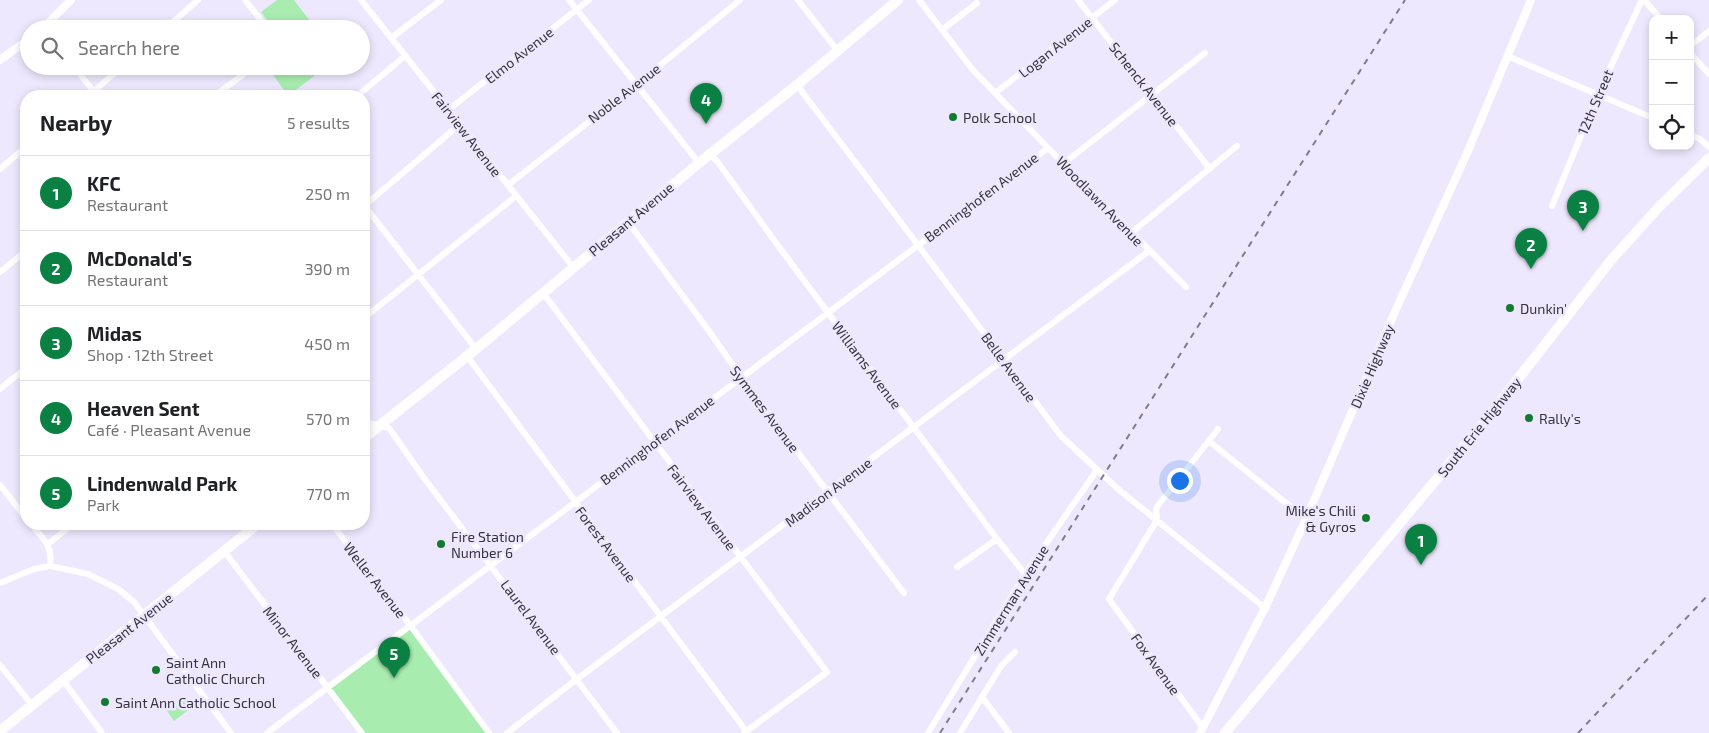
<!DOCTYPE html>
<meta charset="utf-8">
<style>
:root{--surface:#fff;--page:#f6f6f6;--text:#202124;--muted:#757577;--line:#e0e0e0;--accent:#0b8043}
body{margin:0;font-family:"Exo 2",sans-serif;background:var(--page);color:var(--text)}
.controls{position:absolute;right:15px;top:15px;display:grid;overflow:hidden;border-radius:10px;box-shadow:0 2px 8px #0003}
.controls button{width:45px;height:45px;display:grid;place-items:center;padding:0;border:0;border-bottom:1px solid var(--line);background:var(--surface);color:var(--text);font:25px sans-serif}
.you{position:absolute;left:1179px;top:480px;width:18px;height:18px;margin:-12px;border:4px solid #fff;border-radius:50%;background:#1a73e8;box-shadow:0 0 0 8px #1a73e833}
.badge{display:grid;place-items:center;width:32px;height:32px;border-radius:50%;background:var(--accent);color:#fff;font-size:16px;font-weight:700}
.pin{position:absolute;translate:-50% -41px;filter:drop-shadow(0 1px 2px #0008)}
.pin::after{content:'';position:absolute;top:26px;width:18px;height:15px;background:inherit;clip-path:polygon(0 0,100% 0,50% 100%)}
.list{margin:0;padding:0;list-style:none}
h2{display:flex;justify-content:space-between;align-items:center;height:65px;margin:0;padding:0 20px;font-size:21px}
h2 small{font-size:16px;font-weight:400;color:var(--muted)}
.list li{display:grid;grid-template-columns:32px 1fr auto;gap:15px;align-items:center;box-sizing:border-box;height:75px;padding:0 20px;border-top:1px solid var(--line)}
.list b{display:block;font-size:19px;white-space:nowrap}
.list p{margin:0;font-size:16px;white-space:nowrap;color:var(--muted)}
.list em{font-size:16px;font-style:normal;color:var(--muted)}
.icon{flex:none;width:28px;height:28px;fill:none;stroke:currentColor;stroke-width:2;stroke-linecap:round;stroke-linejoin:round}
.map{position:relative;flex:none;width:1709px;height:733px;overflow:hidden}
.search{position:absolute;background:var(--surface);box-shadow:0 2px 8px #0003;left:20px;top:20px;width:350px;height:55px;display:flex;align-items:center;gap:12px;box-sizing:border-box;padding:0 18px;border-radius:28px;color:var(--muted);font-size:19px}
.panel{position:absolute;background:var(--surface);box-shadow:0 2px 8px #0003;left:20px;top:90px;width:350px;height:440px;border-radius:20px}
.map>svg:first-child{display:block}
</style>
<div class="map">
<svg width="1709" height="733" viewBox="0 0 1709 733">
<rect width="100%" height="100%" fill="#eee8fe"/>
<path fill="#a8edaf" d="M277,0h17l22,29h-42l-13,-17z
M267,66h60l-39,30z
M410,625l79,108h-127l-34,-46z
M184,698l7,10 -17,13 -7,-10z"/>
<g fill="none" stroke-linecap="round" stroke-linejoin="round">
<path stroke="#fff" stroke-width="6" d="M245,0l23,29
M361,0l212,267
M569,0l130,163
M798,0l39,50
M919,0l54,70 75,78 138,139
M1078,0l132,169
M1644,0l17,19
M165,29l33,-29
M942,30l35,-27
M391,38l50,-38
M1690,46l19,-15
M1690,53l19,21
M1507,56l146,62
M74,66l23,30
M797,85l121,160 143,191 57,53 147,119
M995,93l120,-93
M88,96l35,-30
M214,96l41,-30
M357,96l48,-40
M448,110l141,-110
M1690,135l10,4 9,8
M710,155l7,6 65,90 215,288 28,35
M1064,163l141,-110
M0,169l26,-22
M508,185l128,-100 104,-85
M364,205l112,144
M364,206l95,-81
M1552,206l46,-112 44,-94
M628,222l81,109 32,46 163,216
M1131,233l106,-87
M0,272l26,-21
M543,293l284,379 -83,61
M364,318l152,-122
M467,356l279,375
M0,389l26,-21
M364,418l4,5 21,5 35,50 193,255
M1210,442l96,77
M0,485l26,33
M31,524c12,14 22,22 19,42l38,8 30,15 16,13 97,131
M332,524l78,101 79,108
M48,544l25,-20
M224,551l138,182
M957,567l40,-28
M0,583l34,-14 16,-3
M0,665l32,40
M63,680l39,53
M982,697l27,36
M1203,728l-94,-129 48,-79 -1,-12 62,-79
M267,733l781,-585
M507,733l70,-54 572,-428
M928,733l97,-159 72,-104
M960,733l41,-67 14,-14"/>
<path stroke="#fff" stroke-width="8" d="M42,29l29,-29
M0,60l29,-21
M1200,733l65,-125 41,-89 87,-203 75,-165 63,-151"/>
<path stroke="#fff" stroke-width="10" d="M364,438l112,-89 223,-186 98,-78 101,-85
M0,731l258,-207
M1225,733l260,-312 127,-162 47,-52 50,-49"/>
<path stroke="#807c8a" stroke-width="2" stroke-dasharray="6 6" stroke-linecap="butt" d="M940,733l465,-733
M1578,733l131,-139"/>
</g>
<g fill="#127b2f" stroke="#eee8fe" stroke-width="2">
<circle cx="953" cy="117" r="5"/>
<circle cx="1510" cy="308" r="5"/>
<circle cx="1529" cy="418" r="5"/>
<circle cx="1366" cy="518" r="5"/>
<circle cx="441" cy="544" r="5"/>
<circle cx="156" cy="670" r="5"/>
<circle cx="105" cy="702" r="5"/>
</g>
<g text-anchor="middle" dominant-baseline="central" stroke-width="5" stroke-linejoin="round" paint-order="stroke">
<g font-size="14" fill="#35333b" stroke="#eee8fe">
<text transform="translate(1055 47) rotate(-38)">Logan Avenue</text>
<text transform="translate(519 55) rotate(-38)">Elmo Avenue</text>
<text transform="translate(1144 84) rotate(52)">Schenck Avenue</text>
<text transform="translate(624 93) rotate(-38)">Noble Avenue</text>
<text transform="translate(1595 102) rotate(-67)">12th Street</text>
<text transform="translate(467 134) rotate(52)">Fairview Avenue</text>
<text transform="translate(981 197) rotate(-37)">Benninghofen Avenue</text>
<text transform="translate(1100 201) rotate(46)">Woodlawn Avenue</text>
<text transform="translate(631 219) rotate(-40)">Pleasant Avenue</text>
<text transform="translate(867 365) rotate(53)">Williams Avenue</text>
<text transform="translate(1372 366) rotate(-67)">Dixie Highway</text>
<text transform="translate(1009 367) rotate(54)">Belle Avenue</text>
<text transform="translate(765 409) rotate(53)">Symmes Avenue</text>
<text transform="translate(1479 427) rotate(-51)">South Erie Highway</text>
<text transform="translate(657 440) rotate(-37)">Benninghofen Avenue</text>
<text transform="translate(828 492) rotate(-37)">Madison Avenue</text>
<text transform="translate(702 507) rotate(53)">Fairview Avenue</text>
<text transform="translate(606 544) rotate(53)">Forest Avenue</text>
<text transform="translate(375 580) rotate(52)">Weller Avenue</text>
<text transform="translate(1011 600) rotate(-58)">Zimmerman Avenue</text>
<text transform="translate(531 617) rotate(53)">Laurel Avenue</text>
<text transform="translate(129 628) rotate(-38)">Pleasant Avenue</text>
<text transform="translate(293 642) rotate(52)">Minor Avenue</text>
<text transform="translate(1156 664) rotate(54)">Fox Avenue</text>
</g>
<g font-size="14" fill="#35333b" stroke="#eee8fe" text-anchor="start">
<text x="963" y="117">Polk School</text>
<text x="1520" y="308">Dunkin'</text>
<text x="1539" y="418">Rally's</text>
<text x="1356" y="510" text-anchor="end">Mike's Chili<tspan x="1356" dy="16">&amp; Gyros</tspan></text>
<text x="451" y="536">Fire Station<tspan x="451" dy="16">Number 6</tspan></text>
<text x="166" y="662">Saint Ann<tspan x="166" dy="16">Catholic Church</tspan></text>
<text x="115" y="702">Saint Ann Catholic School</text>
</g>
</g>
</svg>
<div class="controls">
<button>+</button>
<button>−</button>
<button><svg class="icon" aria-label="locate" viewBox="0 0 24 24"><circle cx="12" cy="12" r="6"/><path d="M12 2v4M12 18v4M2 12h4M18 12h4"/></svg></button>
</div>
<div class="you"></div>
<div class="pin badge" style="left:1421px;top:565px">1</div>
<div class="pin badge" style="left:1531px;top:269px">2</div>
<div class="pin badge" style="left:1583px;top:231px">3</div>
<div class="pin badge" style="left:706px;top:124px">4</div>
<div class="pin badge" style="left:394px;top:678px">5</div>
<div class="search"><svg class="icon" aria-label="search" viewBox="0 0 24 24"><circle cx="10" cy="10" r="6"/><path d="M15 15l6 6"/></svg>Search here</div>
<section class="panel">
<h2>Nearby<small>5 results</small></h2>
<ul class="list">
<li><span class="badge">1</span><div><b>KFC</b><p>Restaurant</p></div><em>250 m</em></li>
<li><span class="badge">2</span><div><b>McDonald's</b><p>Restaurant</p></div><em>390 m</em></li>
<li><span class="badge">3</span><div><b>Midas</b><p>Shop · 12th Street</p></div><em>450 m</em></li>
<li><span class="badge">4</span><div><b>Heaven Sent</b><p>Café · Pleasant Avenue</p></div><em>570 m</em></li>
<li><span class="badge">5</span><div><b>Lindenwald Park</b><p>Park</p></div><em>770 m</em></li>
</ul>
</section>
</div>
